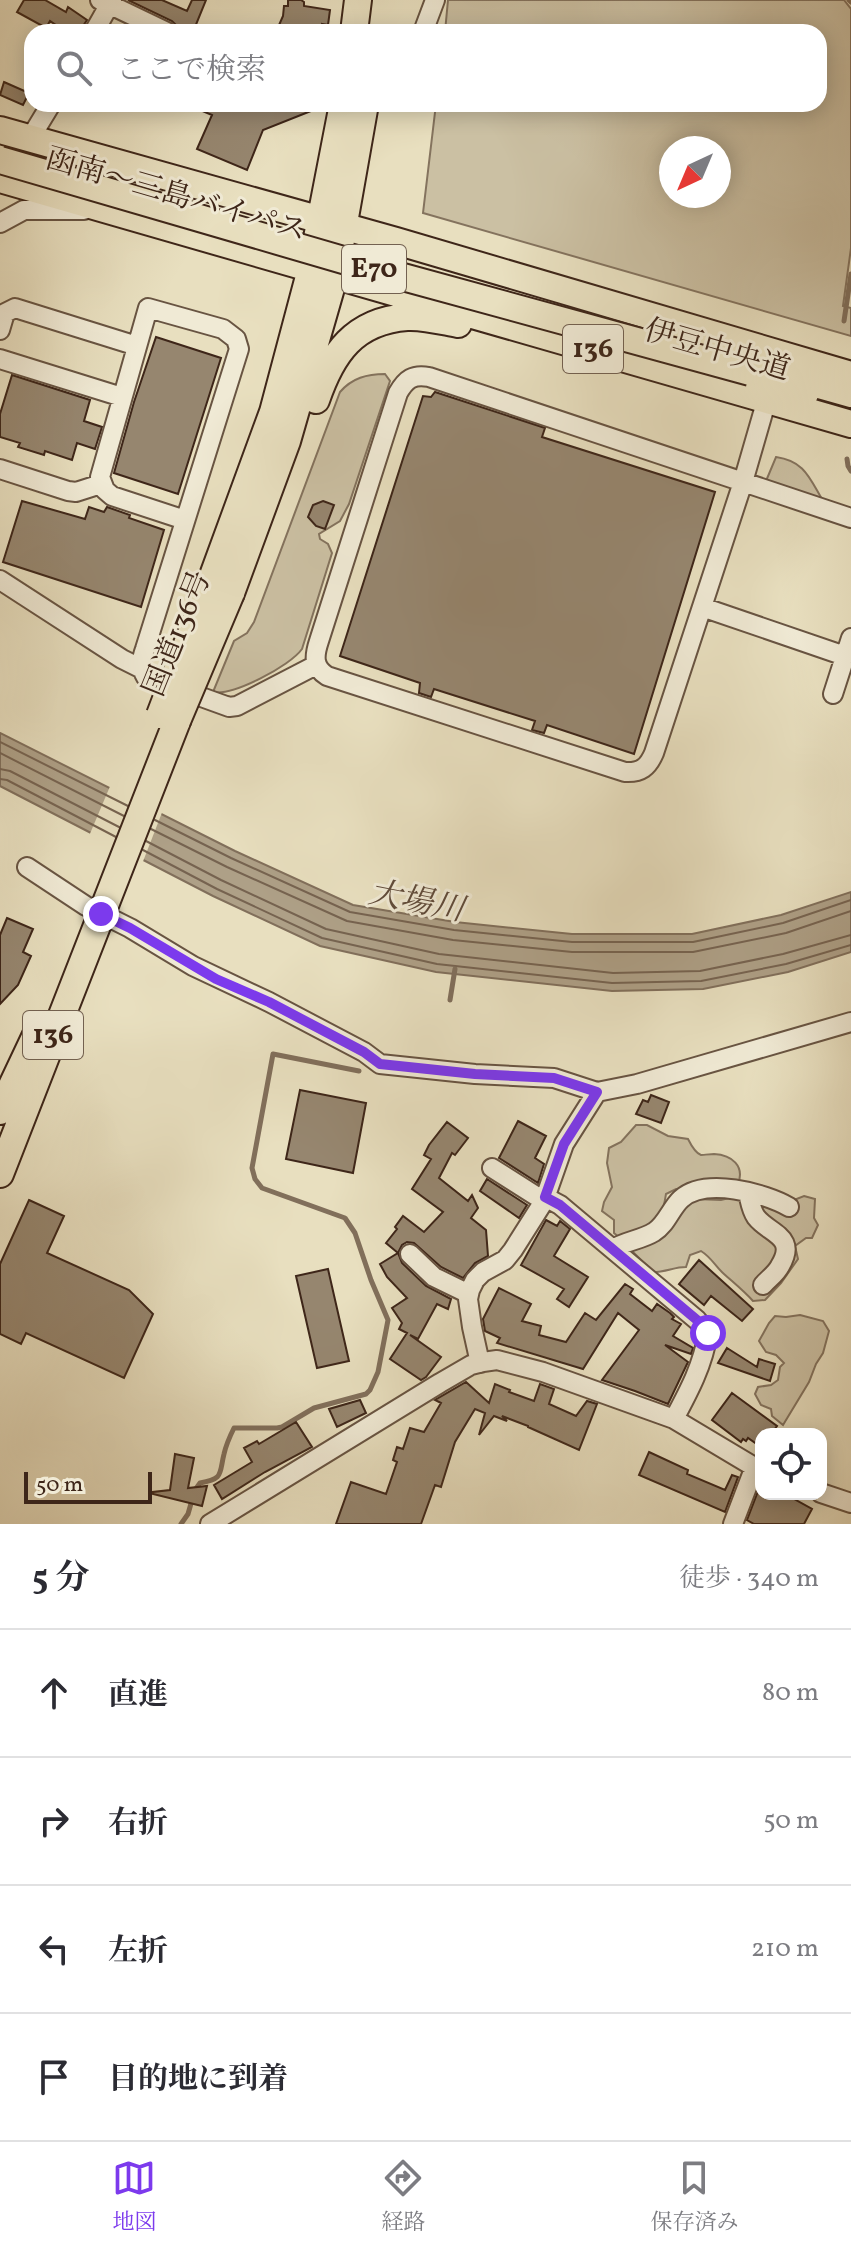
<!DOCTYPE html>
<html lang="ja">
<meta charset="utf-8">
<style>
:root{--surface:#fff;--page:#f2f2f3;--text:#2b2b33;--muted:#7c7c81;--line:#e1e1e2;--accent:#7c3aed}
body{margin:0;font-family:Vollkorn,"Noto Serif JP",serif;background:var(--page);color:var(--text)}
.controls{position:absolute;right:24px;bottom:24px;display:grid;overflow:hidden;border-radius:16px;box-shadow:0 4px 20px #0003}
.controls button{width:72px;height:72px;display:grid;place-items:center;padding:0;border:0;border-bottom:2px solid var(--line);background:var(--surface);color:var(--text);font:40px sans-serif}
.compass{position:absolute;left:659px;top:136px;width:72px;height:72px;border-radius:50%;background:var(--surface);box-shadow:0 4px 20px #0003;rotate:224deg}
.scale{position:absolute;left:24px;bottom:20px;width:128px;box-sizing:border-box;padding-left:8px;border:4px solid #3e2619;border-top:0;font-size:22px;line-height:28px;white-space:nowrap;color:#3e2619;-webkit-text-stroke:6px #f0ead5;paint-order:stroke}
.stop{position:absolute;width:24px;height:24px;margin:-18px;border:6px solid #7c3aed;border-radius:50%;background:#fff}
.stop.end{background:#7c3aed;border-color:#fff;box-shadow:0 2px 8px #0008}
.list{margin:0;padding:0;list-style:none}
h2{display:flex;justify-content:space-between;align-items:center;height:104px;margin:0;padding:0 32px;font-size:34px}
h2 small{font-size:26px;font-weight:400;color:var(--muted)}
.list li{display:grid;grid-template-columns:52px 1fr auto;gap:24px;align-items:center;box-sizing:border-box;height:128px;padding:0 32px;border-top:2px solid var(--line)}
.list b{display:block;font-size:30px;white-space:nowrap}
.list em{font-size:26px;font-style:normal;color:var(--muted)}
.icon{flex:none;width:44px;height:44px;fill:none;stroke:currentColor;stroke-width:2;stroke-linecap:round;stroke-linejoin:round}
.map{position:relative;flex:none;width:851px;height:1524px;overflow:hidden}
.search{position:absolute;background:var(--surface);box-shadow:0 4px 20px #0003;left:24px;right:24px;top:24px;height:88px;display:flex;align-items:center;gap:20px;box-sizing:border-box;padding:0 28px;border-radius:24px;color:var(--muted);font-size:30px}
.sheet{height:616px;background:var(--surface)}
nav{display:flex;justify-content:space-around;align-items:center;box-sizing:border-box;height:112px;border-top:2px solid var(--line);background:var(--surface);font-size:22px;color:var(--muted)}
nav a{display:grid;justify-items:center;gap:4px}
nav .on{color:var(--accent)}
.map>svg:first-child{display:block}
</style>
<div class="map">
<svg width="851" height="1524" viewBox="0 0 851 1524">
<rect width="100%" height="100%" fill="#e8dfbf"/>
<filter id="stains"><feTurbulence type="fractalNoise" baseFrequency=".0025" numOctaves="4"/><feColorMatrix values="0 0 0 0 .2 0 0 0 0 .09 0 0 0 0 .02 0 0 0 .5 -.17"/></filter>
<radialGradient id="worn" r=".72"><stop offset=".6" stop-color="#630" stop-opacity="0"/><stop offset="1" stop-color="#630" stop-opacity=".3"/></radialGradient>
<path fill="#cbc0a3" stroke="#84735e" stroke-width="2" fill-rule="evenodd" d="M448,0h396l7,9v239l-8,58 8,2v28l-428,-123 13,-109h383v-72h-374zM719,148v48h-48v-48z
M385,374l5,7 -41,123 -9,17 -21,13 1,5 8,5 4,9 -30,96c-12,17 -69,47 -89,43l21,-51 13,-8 7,-11 86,-230c12,-14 27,-18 45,-18z
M776,457c28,4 33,20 46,42l-1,3 -55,-21z
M636,1125h11l21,11 20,3c3,6 7,14 13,16 1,0 11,-1 13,-1 18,1 31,12 24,30l-53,7 -9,-2 -10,5c-2,12 -3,22 -15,28l-4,10 -27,6 -6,-5v-13l-12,-9 2,-9 8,-15 -5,-24 2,-15 12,-6z
M804,1196l11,3 -1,19 4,7 -6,13h-6l-11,8 3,13 -17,24 -16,17 -12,1c-9,-10 -19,-18 -29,-27 -9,-8 -12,-16 -23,-23l-11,4 -4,12c-12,0 -20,5 -33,5l-23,-23 65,-50 26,1 12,-3 56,5z
M800,1315l23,6 6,10 -6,22 -7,11 -7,18 -26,43 -11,-9 -1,-7 -10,-4 -6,-11 3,-7 13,-2 7,-5 2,-13 4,-4 -8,-8 -10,-3 -7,-11 10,-18 6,-7 11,1z"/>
<path fill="#aea087" stroke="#816f5b" stroke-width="2" d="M0,733l235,118 118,54 102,17 117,12h120l89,-19 70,-23v60l-63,20 -85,17 -91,2 -176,-19 -116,-26 -107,-50 -213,-110z"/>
<path fill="#e8dfbf" d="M111,784l52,26 -21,54 -53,-28z"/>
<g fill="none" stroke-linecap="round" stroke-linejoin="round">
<path stroke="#766350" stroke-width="2" d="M0,742l128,64
M0,753l124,63
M0,769l10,2 109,56
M0,779l7,1 109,57
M155,820l76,38 119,54 104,18 118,12h121l90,-19 68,-23
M151,829l76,38 120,54 106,19 119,12h121l93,-19 65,-22
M146,841l75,39 105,49 113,25 174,19 87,-2 83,-17 68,-19
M143,850l74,39 105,49 115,26 175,19 89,-2 85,-17 65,-19"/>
<path stroke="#816f5b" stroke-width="5" d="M849,0l2,2
M844,321l7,-47
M847,459l1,7 3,5
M450,1000l5,-31
M195,1490l5,-7c24,-4 19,-9 24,-29 2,-9 6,-18 10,-26h43l5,-1 32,-19 52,-14 4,-4 8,-18 10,-52 -17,-40 -16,-47 -10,-15 -83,-30 -7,-9 -3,-11 21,-114 86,17
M181,1524l7,-10 4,-14"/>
</g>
<path fill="#96866f" stroke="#3e2619" stroke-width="2" d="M24,0h21l21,12 2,-5 19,13 -8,12h-13l-16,-11 -4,7 -29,-16z
M128,0h34l25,11 5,-11h14l-13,32h-14l-2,-6 -5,-5z
M288,0h13l3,2v4l26,4 -2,15 -6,-1 -1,8h-45l7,-16 1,-10h4z
M4,82l25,11 -6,12 -23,-10z
M186,104h140v1l-63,25 -16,40 -50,-21 15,-34z
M156,337l65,21 -43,136 -64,-21 20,-71z
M12,375l78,25 -6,21 18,6 -7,22 -18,-6 -5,17 -27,-9 -1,4 -26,-8 2,-4 -20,-6v-23z
M435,392l110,36 -3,9 173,55 -81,262 -87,-29 -3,8 -12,-3 3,-9 -101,-32 -3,8 -12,-4 1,-10 -80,-27 83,-260 8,1z
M22,501l63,18 4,-12 15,5 3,-5 23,8 -1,3 35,12 -23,77 -138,-45z
M323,501l11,4 -9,24 -9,-3 -8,-9 5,-12z
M7,918l26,11 -10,23 8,4 -13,29 -18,19v-69z
M300,1090l66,13 -13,70 -67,-14z
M651,1095l18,7 -8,21 -25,-9 7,-14 5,2z
M518,1121l28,15 -11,22 9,6 -6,19 -39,-25z
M447,1122l21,16 -13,17 -3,-2 -13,25 29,23 4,-6 6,13 -7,10 15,12 2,26 -13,7 -12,15 -22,-11 -27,-24 -7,-1 -5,3 -4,8 -12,-10 11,-14 -2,-2 8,-11 21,16 19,-20 -31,-23 19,-30 -7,-4 5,-10z
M487,1179l40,26 -8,13 -39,-27z
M29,1200l35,16 -17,37 82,37 24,24 -29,64 -98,-45 -5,11 -21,-10v-70z
M546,1220l11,6 3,-5 10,8 -16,27 34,21 -19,30 -12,-8 7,-10 -43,-24z
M398,1253l4,10 24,23 25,13 -3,10 -11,-5 -19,35 -8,-4 31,22 -15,20 -5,3 -31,-21 17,-26 -8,-4 3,-6 -10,-15 15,-10 -20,-21 -7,-13z
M699,1260l54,49 -11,12 -31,-25 -7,9 -25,-21z
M328,1269l21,92 -32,7 -21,-92z
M625,1284l8,5 -3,5 22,17 5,-7 13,9 4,4 -2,2 9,5 -8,12 20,12 -2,6 -26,-9 23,17 -20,42 -33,-13 -33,-11 37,-50 -21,-17 -35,56 -86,-26 3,-5 -15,-7 -2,-12 16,-31 32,16 -9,17 19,5 -2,9 27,7 19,-29 11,7z
M727,1348l30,19 2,-8 16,5 -5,17 -52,-18z
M466,1382l23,21 6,-19 15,6 -1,2 25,9 6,-17 14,5 -5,15 27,12 11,-15 10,3 -18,46 -51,-23v-1l-26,-10 5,5 -13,-5 -15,19 6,-22 -10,-4 -20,33 -14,45 -6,-2 -14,39h-85l15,-42 35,12 11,-32 -4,-2 4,-13 6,2 7,-21 14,4 17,-29 -6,-3z
M732,1393l45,33 -6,8h-10v13l-13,-9 -2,3 -3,-2 -2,3 -29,-22z
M360,1400l6,13 -29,14 -8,-18z
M296,1422l16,25 -47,25 -43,27 -8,-14 38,-23 -8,-14 13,-7 2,3z
M649,1452l39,18 -1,4 38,16 7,-15 6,2 -13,35 -86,-37z
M175,1454l19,4 -6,30 19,-2 -5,20 -49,-12v-2l17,-2z
M760,1486l1,8h24l27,15 -8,15h-50l-7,-4z"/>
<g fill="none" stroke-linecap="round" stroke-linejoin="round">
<defs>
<path id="minor" d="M100,0l67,32
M94,32l18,-32
M423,32l12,-32
M31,137l20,-33
M0,223l24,-13h60
M0,330l5,-17 10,-5 122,38
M0,359l122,38
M767,399l-24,83 -89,271c-6,14 -13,20 -29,19l-298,-96c-14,-9 -13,-20 -8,-35l79,-248c8,-14 15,-19 31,-16l422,141
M0,469l68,22 8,1 25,-8
M185,520l-73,-24 -7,-6 -5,-13 48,-169 75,21 13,10 3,10 -94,300c-4,11 -5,18 1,28l83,30 8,-1 79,-41
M0,580l122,79 20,10
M702,607l143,49
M833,694l18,-56
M27,867l59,39 44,22 63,38 76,36 95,50 16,12 95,10 79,4 43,14 40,-8 214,-62
M492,1168l52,33
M748,1193c2,8 3,17 8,24 13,17 42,19 24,49 -4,8 -12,13 -17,19
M545,1197l15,8 137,115 11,13c-5,32 -19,58 -34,86
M613,1249c12,-8 28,-9 41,-17 12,-7 17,-24 27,-33 24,-22 84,-6 108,8
M410,1254l24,23 35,17
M480,1363l-8,-36 -4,-28 2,-9 5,-10 8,-8 22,-12 8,-10 31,-49 20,-57 33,-52
M821,1493l30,10
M210,1524l230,-141 31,-18 12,-3 14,-2 46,12 131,47 87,52
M733,1524l21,-55"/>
<path id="highway" d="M354,32l4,-32
M0,130l396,111 455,134
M0,179l851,245
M750,372l55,22
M789,379l23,4 39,11
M316,400c16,-47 38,-79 91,-83 17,-1 35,4 51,7
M210,584l63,-172 38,-143 32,-165
M231,593l56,-152 48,-167 30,-170
M0,1111l36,-76
M0,1174l177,-453"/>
</defs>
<use href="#minor" stroke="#685442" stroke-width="22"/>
<use href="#highway" stroke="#3e2619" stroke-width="30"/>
<use href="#minor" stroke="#f0ead5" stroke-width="18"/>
<use href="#highway" stroke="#e8dfbf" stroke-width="26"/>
<defs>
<path id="highway-bridge" d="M0,160l381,111 369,101
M160,715l50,-131
M177,721l54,-128"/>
</defs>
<use href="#highway-bridge" stroke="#3e2619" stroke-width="30" stroke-linecap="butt"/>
<use href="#highway-bridge" stroke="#e8dfbf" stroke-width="26"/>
</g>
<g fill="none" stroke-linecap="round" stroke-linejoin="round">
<path stroke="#7c3aed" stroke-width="10" d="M101,914l29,14 86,51 53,23 95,50 16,12 95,10 79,4 43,14 -33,52 -19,53 15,8 137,115 11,13"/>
</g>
<g text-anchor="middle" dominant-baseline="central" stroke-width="6" stroke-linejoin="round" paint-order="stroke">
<g fill="#f0ead5" stroke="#736151" stroke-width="2">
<rect x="342" y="245" width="64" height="48" rx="6"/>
<rect x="563" y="325" width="60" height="48" rx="6"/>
<rect x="23" y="1011" width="60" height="48" rx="6"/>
</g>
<g font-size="28" font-weight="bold" fill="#3e2619">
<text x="374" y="269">E70</text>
<text x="593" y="349">136</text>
<text x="53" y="1035">136</text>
</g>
<g font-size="30" fill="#3e2619" stroke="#f0ead5">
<text transform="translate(176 196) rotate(16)">函南～三島バイパス</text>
<text transform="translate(717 351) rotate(16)">伊豆中央道</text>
<text transform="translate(178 634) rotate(-68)">国道136号</text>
</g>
<g font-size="32" font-style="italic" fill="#604b3a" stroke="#f0ead5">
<text transform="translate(416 903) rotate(11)">大場川</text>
</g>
</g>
<rect width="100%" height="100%" filter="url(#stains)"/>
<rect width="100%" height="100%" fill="url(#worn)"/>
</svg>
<div class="controls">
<button><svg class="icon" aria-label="locate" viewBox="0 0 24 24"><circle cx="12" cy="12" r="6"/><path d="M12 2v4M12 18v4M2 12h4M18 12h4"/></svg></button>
</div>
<svg class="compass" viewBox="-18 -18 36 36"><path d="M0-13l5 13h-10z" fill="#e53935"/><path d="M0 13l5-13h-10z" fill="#7c7c81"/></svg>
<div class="scale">50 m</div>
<div class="stop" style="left:708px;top:1333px"></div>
<div class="stop end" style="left:101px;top:914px"></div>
<div class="search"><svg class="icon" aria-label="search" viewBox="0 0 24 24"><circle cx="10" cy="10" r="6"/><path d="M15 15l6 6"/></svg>ここで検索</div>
</div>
<section class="sheet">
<h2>5 分<small>徒歩 · 340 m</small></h2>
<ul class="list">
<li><svg class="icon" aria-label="ahead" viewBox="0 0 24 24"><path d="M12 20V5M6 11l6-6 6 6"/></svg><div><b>直進</b></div><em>80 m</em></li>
<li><svg class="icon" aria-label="right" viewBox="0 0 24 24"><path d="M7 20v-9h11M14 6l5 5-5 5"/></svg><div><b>右折</b></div><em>50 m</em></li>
<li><svg class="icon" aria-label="left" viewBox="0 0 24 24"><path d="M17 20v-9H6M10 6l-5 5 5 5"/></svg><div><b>左折</b></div><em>210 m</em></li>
<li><svg class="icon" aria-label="arrive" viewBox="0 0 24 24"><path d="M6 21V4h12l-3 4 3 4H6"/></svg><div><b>目的地に到着</b></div></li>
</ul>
</section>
<nav>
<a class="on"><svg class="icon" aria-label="map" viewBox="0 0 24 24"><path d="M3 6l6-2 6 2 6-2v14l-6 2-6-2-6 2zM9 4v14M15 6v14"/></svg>地図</a>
<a><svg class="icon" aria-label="directions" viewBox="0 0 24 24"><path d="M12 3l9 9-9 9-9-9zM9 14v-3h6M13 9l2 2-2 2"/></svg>経路</a>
<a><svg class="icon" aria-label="saved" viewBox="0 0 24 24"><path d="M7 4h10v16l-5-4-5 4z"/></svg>保存済み</a>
</nav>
